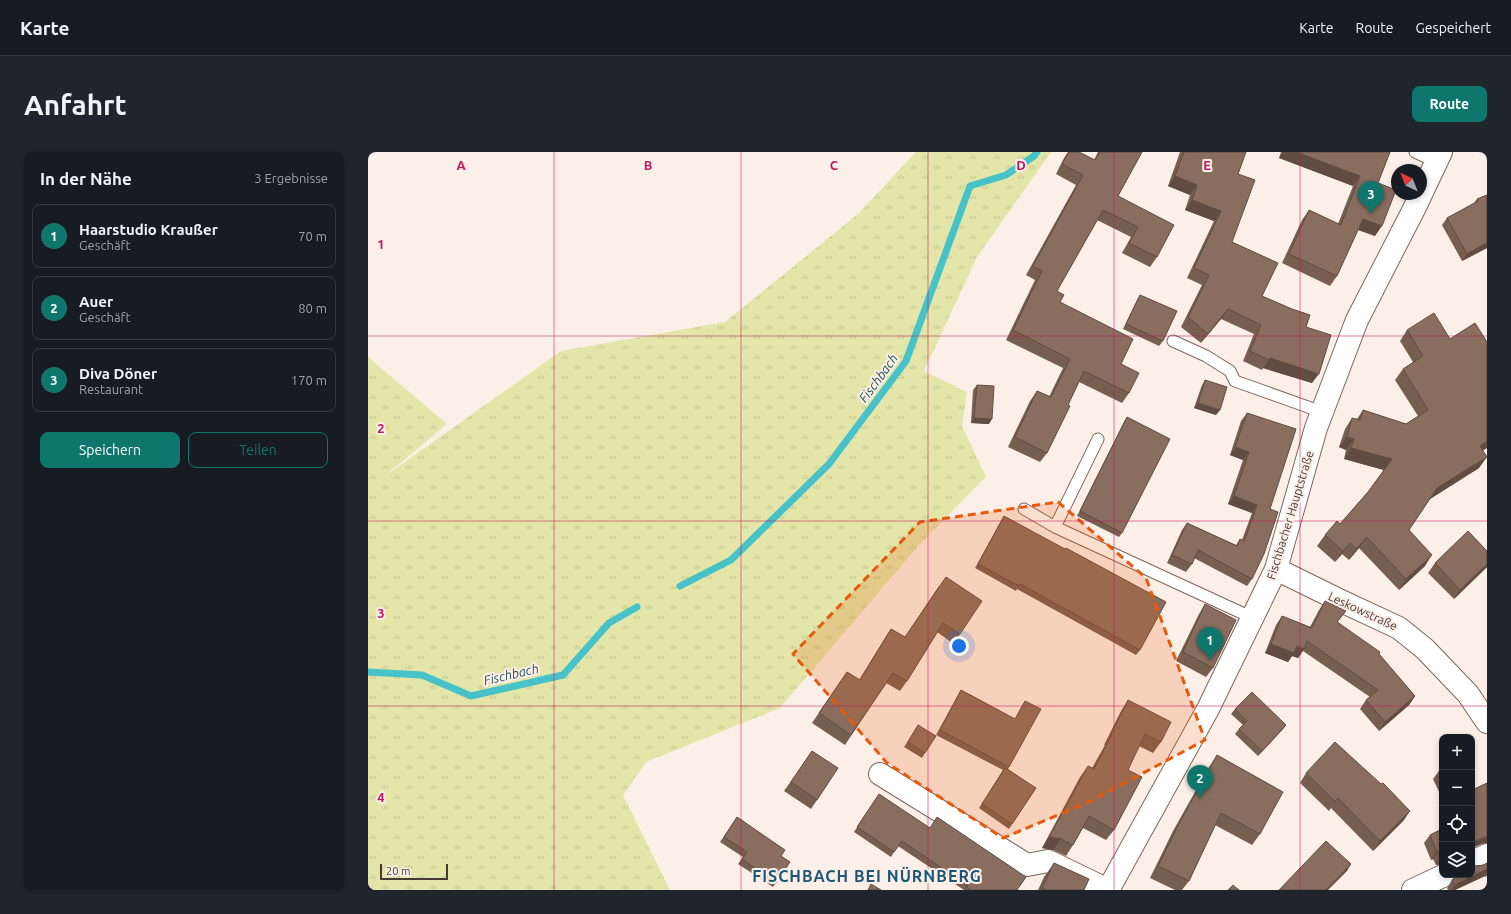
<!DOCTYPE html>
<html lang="de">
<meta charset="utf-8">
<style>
:root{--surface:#171b24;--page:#20242c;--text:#f1f3f6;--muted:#9ea1a6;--line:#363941;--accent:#0f766e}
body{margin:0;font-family:Ubuntu,sans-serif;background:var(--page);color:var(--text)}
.controls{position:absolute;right:12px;bottom:12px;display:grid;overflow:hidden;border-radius:8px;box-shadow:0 2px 6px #0003}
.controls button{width:36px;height:36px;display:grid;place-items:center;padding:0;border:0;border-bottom:1px solid var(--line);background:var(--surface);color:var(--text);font:20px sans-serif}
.compass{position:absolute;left:1023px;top:12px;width:36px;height:36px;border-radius:50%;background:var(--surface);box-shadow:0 2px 6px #0003;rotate:317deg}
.scale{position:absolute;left:12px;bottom:10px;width:68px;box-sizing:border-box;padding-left:4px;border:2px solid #473933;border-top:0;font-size:11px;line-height:14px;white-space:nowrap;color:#473933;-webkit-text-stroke:3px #fcefe8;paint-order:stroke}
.you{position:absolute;left:591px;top:494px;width:14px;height:14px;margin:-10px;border:3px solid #fff;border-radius:50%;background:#1a73e8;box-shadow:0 0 0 6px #1a73e833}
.badge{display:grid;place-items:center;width:26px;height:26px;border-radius:50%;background:var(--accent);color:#fff;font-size:13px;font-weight:700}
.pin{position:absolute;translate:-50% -33px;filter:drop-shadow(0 1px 2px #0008)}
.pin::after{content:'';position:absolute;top:21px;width:14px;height:12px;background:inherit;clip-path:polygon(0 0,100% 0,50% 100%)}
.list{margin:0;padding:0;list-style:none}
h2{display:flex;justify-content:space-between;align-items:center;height:52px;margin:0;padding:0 16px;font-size:17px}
h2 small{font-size:13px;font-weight:400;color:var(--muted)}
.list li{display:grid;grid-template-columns:26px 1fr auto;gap:12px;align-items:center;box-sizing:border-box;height:64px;margin:0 8px 8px;padding:0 8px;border:1px solid var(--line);border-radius:8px}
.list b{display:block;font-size:15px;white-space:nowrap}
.list p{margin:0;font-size:13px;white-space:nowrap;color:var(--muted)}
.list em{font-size:13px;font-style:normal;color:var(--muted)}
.actions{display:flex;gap:8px;padding:12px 16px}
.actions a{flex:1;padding:9px 0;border:1px solid var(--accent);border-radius:8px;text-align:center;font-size:14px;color:var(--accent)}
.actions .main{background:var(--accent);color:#fff}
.icon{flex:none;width:22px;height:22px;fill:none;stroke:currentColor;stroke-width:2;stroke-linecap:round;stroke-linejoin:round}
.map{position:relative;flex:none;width:1119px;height:738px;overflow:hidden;border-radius:8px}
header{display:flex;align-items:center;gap:24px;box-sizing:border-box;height:56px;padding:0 20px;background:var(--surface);border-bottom:1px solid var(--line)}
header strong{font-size:19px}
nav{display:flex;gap:22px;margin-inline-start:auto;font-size:14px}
.intro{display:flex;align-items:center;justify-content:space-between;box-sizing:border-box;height:96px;padding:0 24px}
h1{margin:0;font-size:28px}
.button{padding:10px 18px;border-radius:8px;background:var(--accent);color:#fff;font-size:14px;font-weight:700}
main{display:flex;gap:24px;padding:0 24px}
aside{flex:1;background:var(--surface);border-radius:8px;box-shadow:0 2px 6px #0003}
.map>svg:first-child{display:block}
</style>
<header>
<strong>Karte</strong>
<nav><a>Karte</a><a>Route</a><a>Gespeichert</a></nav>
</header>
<div class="intro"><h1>Anfahrt</h1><a class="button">Route</a></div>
<main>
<aside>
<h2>In der Nähe<small>3 Ergebnisse</small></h2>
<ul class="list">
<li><span class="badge">1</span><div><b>Haarstudio Kraußer</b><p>Geschäft</p></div><em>70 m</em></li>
<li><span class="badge">2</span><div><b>Auer</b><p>Geschäft</p></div><em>80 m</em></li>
<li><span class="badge">3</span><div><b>Diva Döner</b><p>Restaurant</p></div><em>170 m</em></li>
</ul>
<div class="actions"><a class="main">Speichern</a><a>Teilen</a></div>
</aside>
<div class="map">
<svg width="1119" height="738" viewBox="0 0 1119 738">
<defs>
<pattern id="grass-tufts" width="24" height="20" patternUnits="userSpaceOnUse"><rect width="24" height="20" fill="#e3e6a8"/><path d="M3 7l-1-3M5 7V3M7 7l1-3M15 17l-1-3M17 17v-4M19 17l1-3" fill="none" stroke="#c4c691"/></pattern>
</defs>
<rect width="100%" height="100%" fill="#fcefe8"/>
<path fill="url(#grass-tufts)" d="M548,0h135l-74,105 -53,114 43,21 -5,34 24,51 -68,69 -138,162 -134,54 -23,33 47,95h-302v-533l79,67 -62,52 176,-125 164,-29 133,-108z"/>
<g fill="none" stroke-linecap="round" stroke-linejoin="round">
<path stroke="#46c2c8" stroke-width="7" d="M312,434l51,-26 98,-96 77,-103 64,-175 36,-11 28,-19 3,-4
M0,520l54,3 49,21 92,-21 46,-52 28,-16"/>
<defs>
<path id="service" d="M1047,0l22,10
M805,189l33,15 24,15 5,10 87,31
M656,357l31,18 198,91
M687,375l43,-88"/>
<path id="minor" d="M908,417l63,31 60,28 26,21 43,45 19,28
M512,622l147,91 21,-4 60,29
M1104,710l15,-7
M1045,738l32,-15"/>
<path id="secondary" d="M740,738l100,-181 68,-140 40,-141 41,-108 57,-111 27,-57"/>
</defs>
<use href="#service" stroke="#816556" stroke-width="13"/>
<use href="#minor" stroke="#816556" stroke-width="24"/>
<use href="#secondary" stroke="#816556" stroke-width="24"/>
<use href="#service" stroke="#fff" stroke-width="11"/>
<use href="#minor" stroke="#fff" stroke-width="22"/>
<use href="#secondary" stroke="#fff" stroke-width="22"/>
</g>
<path fill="#765e51" d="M700,0h11l15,8 4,-8h44l-24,44 39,61 -7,10 -28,-14 9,-16 -34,-17 -40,71 3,11 61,62 8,29 -7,10 -43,-21 -11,23 -21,48 -7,9 -32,-15 22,-46 7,-10 12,6 14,-29 -57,-28 29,-60 -9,-5 50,-90 -20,-11 8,-16z
M812,0h66l-8,22 -6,68 30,54 44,31 6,56 -49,-15 -1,2 -19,-9 11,-27 -33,-15 -20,24 -20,-16 21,-42 -15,-7 27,-57 -29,-11 5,-15 -22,-9z
M913,0h109l-12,31 -3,53 -17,-6 -21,46 -7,10 -48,-23 20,-43 7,-10 29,14 15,-38 -74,-28z
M1119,43v53l-25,13 -20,-36 5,-7 26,-14 4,-5z
M772,143l23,46 -4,5 -36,-17 14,-29z
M1039,178l43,9 37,3v106l-4,2 -4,18 -49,31 -21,31 16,36 -26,24 -40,-42 -10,12 -7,-6 -7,8 -18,-16 8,-11 15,-11 28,-32 16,-22 -40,-11 2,-9 -7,-3 6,-18 7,-11 5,1 6,-9 43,14 12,-8 -23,-36 8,-11 10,-7 -13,-21z
M837,228l11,35 -22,-7 8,-23z
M609,233l12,39 -18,-1 2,-33z
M879,261l23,96 -18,70 -5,7 -53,-28 -2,6 -6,8 -19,-9 15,-33 5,-7 49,22 4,-6 2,1 10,-27 -24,-9 15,-44 -13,-5 11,-34z
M759,265l-5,116 -3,4 -42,-21 47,-94z
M636,364l136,134 -4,5 -119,-66 -1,2 -41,-23 26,-47z
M1067,411l52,4 -33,32 -26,-26z
M571,434l21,48 -6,10 -17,-12 -30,49 -7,10 -14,-8 -41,62 -33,-22 35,-51 12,8 26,-42 6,-9 14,8z
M957,449l13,21 41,32 36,42 -6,9 -30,26 -19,-22 6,-9 4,-3 -67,-46 -5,7 -6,-2 -4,6 -23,-9 11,-28 6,-9 28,11 9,-17z
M837,452l8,64 -7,9 -30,-16 23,-47z
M593,538l54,29 10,-18 -16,66 -1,2 28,19 -27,41 -30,-21 24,-38 -67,-35 22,-40z
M760,548l33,42 -8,11 -14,-7 -11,24 -14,60 -8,10 -23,-12 -10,17 -7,11 -13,-6 -11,-2 38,-71 8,-11 4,2 13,-23h-1l17,-34z
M867,557l48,20 -25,27 -23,-22 4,-5 4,-4 -12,-11z
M550,573l7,28 -3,5 -18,-11z
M444,599l5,49 -6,9 -27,-18z
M849,603l43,79 -8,11 -37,-20 -26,56 -7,9h-7l-25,-12 23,-47 36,-64z
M1074,617v29l-9,-19 6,-8z
M938,621l98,47 -31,31 -42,-43 -2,3 -29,-28z
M511,642l138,96h-53l-66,-44 -7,11 -37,-25z
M369,665l44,39 9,6 -17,25 -35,-23 5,-7 -23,-15z
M1074,677v35l-6,1 -3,-6 -2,1 -7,-17 6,-8z
M686,711l30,27h-46l6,-13z
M1119,711v13l-2,1v-1l-30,14h-7l-1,-2 5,-8 5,-4v-1h15l4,-9 7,-1z"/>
<path fill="#604c42" d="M915,0h13l64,24 -7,10 -74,-28z
M807,24l22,9 -7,10 -22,-9z
M824,48l29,11 -7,10 -29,-11z
M995,67l19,7 -7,10 -19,-7z
M1119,91v5l-25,13 5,-7z
M860,157l-7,10 -20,24 7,-9z
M902,206l49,16 -7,9 -49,-15z
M830,251l22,7 -4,5 -22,-7z
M606,266l18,1 -3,5 -18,-1z
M979,285l7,2 -8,11 -7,-3z
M1119,289v7l-15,9 8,-11z
M867,295l14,5 -6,8 -13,-5z
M983,296l41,11 -8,11 -40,-11z
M1119,305l-8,11 -49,31 7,-11z
M866,344l23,9 -5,8 -24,-9z
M999,385l-8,11 -10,12 7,-11z
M982,391l-8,11 -7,8 8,-11z
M1064,403l-7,11 -26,24 7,-11z
M1119,412v3l-33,32 6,-9z
M903,492l26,2 7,3 -6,9 -6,-2 -4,6 -23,-9z
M1047,544l-6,9 -30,26 6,-9z
M918,573l-3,4 -25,27 4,-5z
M1042,659l-6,9 -31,31 7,-10z
M1119,684v7l-5,1 -10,4v-5z
M681,685l12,2 -8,11 -11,-2z
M1071,699l-6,8 -2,1 6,-8z
M1074,705v7l-6,1z
M983,712l-4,7 -19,19h-2z
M1119,717v3l-2,4 -30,14h-4l4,-5z"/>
<path fill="#896d5e" stroke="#604c42" d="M701,0h10l16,8 5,-8h42l-24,44 56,29 -17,32 -28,-14 9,-16 -35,-17 -46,81 7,4 -4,7 73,37 -12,25 18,9 -10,20 -45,-22 -16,34 2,1 -23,47 -32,-16 22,-46 14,6 19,-38 -57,-29 29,-59 -9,-5 50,-91 -21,-11z
M816,0h62l-8,22 17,6 -23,62 46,21 -16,33 30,13 18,6 -4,12 25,8 -12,39 -49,-16 -1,2 -19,-9 11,-26 -33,-16 -20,25 -20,-17 21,-42 -15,-7 27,-57 -29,-11 5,-15 -22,-9z
M928,0h94l-12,31 18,7 -14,36 -19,-7 -26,57 -48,-22 20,-44 32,15 19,-49z
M1119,43v48l-20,11 -20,-36 31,-17 -1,-2z
M772,143l37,16 -14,30 -37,-17z
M1066,161l16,26 25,-16 12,19v99l-7,5 7,11 -50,31 -28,42 23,25 -26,24 -39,-42 -11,12 -6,-6 -7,8 -18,-16 12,-14 3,3 28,-32 24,-33 -41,-11 3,-9 -7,-2 5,-19 8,2 3,-10 43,14 22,-14 -25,-41 20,-13 -16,-26z
M837,228l22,7 -7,23 -22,-7z
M609,233l17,1 -2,33 -18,-1z
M879,261l49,16 -26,80 8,3 -14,42 -12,25 -54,-29 -6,14 -20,-9 15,-32 50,23 3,-7 4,2 13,-36 -23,-9 15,-44 -14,-5z
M759,265l43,22 -48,94 -42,-22z
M636,364l61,33 1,-1 100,54 -26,48 -120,-66 -1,2 -41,-22z
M1100,379l19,20v13l-27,26 -25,-27z
M578,425l36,24 -22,33 -17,-11 -36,58 -14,-8 -42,62 -32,-22 28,-41 13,8 31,-51 14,8z
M957,449l21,10 -9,11 43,30 -1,2 36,42 -30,26 -19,-22 12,-10 -71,-49 -3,8 -7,-3 -3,7 -23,-9 11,-28 30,12z
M837,452l31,16 -23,48 -30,-16z
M593,538l54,29 10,-18 16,8 -32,58 -69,-37z
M884,540l34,33 -24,26 -23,-22 8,-8 -12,-12z
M760,548l43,22 -10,20 -16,-8 -17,36 14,7 -28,53 -25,-14 -16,29 -12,-6 -12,-2 39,-71 6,3 18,-35h-1z
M550,573l18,11 -11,17 -17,-11z
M967,590l46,42 2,-1 27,28 -30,30 -42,-43 -3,3 -29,-28z
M444,599l26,17 -21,32 -26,-18z
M849,603l66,37 -23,42 -39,-21 -32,68 -31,-15 23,-46z
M637,616l31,20 -24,36 -30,-20z
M1074,617v8l-3,-6z
M1119,631v53l-15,7v-53z
M511,642l51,34 7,-11 89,60 -9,13h-46l-4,-3 1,-1 -66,-45 -8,11 -37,-25z
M369,665l48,33 -4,6 9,6 -14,21 -34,-24 5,-7 -23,-15z
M1074,677v28l-3,-6 -2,1 -7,-17z
M958,689l25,23 -25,26h-47z
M686,711l35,16 -5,11h-38l-4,-2z
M1119,711v6l-32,16 -3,-5 7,-5h13v-11l4,2 7,-1z
M503,732l10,6h-13z
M865,733l6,5h-11z"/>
<path fill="#e8590c" fill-opacity="0.2" stroke="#e8590c" stroke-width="3" stroke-dasharray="8 5" stroke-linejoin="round" d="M690,350l88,76 59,162 -116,62 -86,36 -116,-75 -94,-109 127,-132z"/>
<path fill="none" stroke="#c2185b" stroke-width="1" stroke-opacity="0.55" d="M186,0v738M373,0v738M560,0v738M746,0v738M932,0v738M0,184h1119M0,369h1119M0,554h1119"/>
<g text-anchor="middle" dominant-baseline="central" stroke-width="4" stroke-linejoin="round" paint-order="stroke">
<g font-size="12" fill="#473933" stroke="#fcefe8">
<text transform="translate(922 363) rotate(-73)">Fischbacher Hauptstraße</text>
<text transform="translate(995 459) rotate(25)">Leskowstraße</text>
</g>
<g font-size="13" font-style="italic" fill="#23575a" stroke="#fcefe8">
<text transform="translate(510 226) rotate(-54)">Fischbach</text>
<text transform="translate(143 522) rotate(-13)">Fischbach</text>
</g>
<g font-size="16" font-weight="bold" letter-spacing="1" fill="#1b5777" stroke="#fcefe8">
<text x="499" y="724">FISCHBACH BEI NÜRNBERG</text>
</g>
</g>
<g font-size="13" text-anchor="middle" font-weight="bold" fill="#c2185b" stroke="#fcefe8" stroke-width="4" stroke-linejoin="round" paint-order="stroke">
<text x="93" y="18">A</text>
<text x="280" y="18">B</text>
<text x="466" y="18">C</text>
<text x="653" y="18">D</text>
<text x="839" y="18">E</text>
<text x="13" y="97">1</text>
<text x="13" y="281">2</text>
<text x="13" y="466">3</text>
<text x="13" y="650">4</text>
</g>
</svg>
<div class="controls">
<button>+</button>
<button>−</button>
<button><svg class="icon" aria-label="locate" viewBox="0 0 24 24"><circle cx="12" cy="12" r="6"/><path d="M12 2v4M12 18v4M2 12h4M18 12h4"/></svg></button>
<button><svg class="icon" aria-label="layers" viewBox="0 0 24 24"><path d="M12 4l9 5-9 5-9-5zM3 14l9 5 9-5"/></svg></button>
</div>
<svg class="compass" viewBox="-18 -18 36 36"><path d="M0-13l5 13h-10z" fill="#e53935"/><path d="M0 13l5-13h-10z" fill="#9ea1a6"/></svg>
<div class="scale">20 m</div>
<div class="you"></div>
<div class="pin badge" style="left:842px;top:508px">1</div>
<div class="pin badge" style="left:832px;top:646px">2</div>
<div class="pin badge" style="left:1003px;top:62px">3</div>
</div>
</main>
